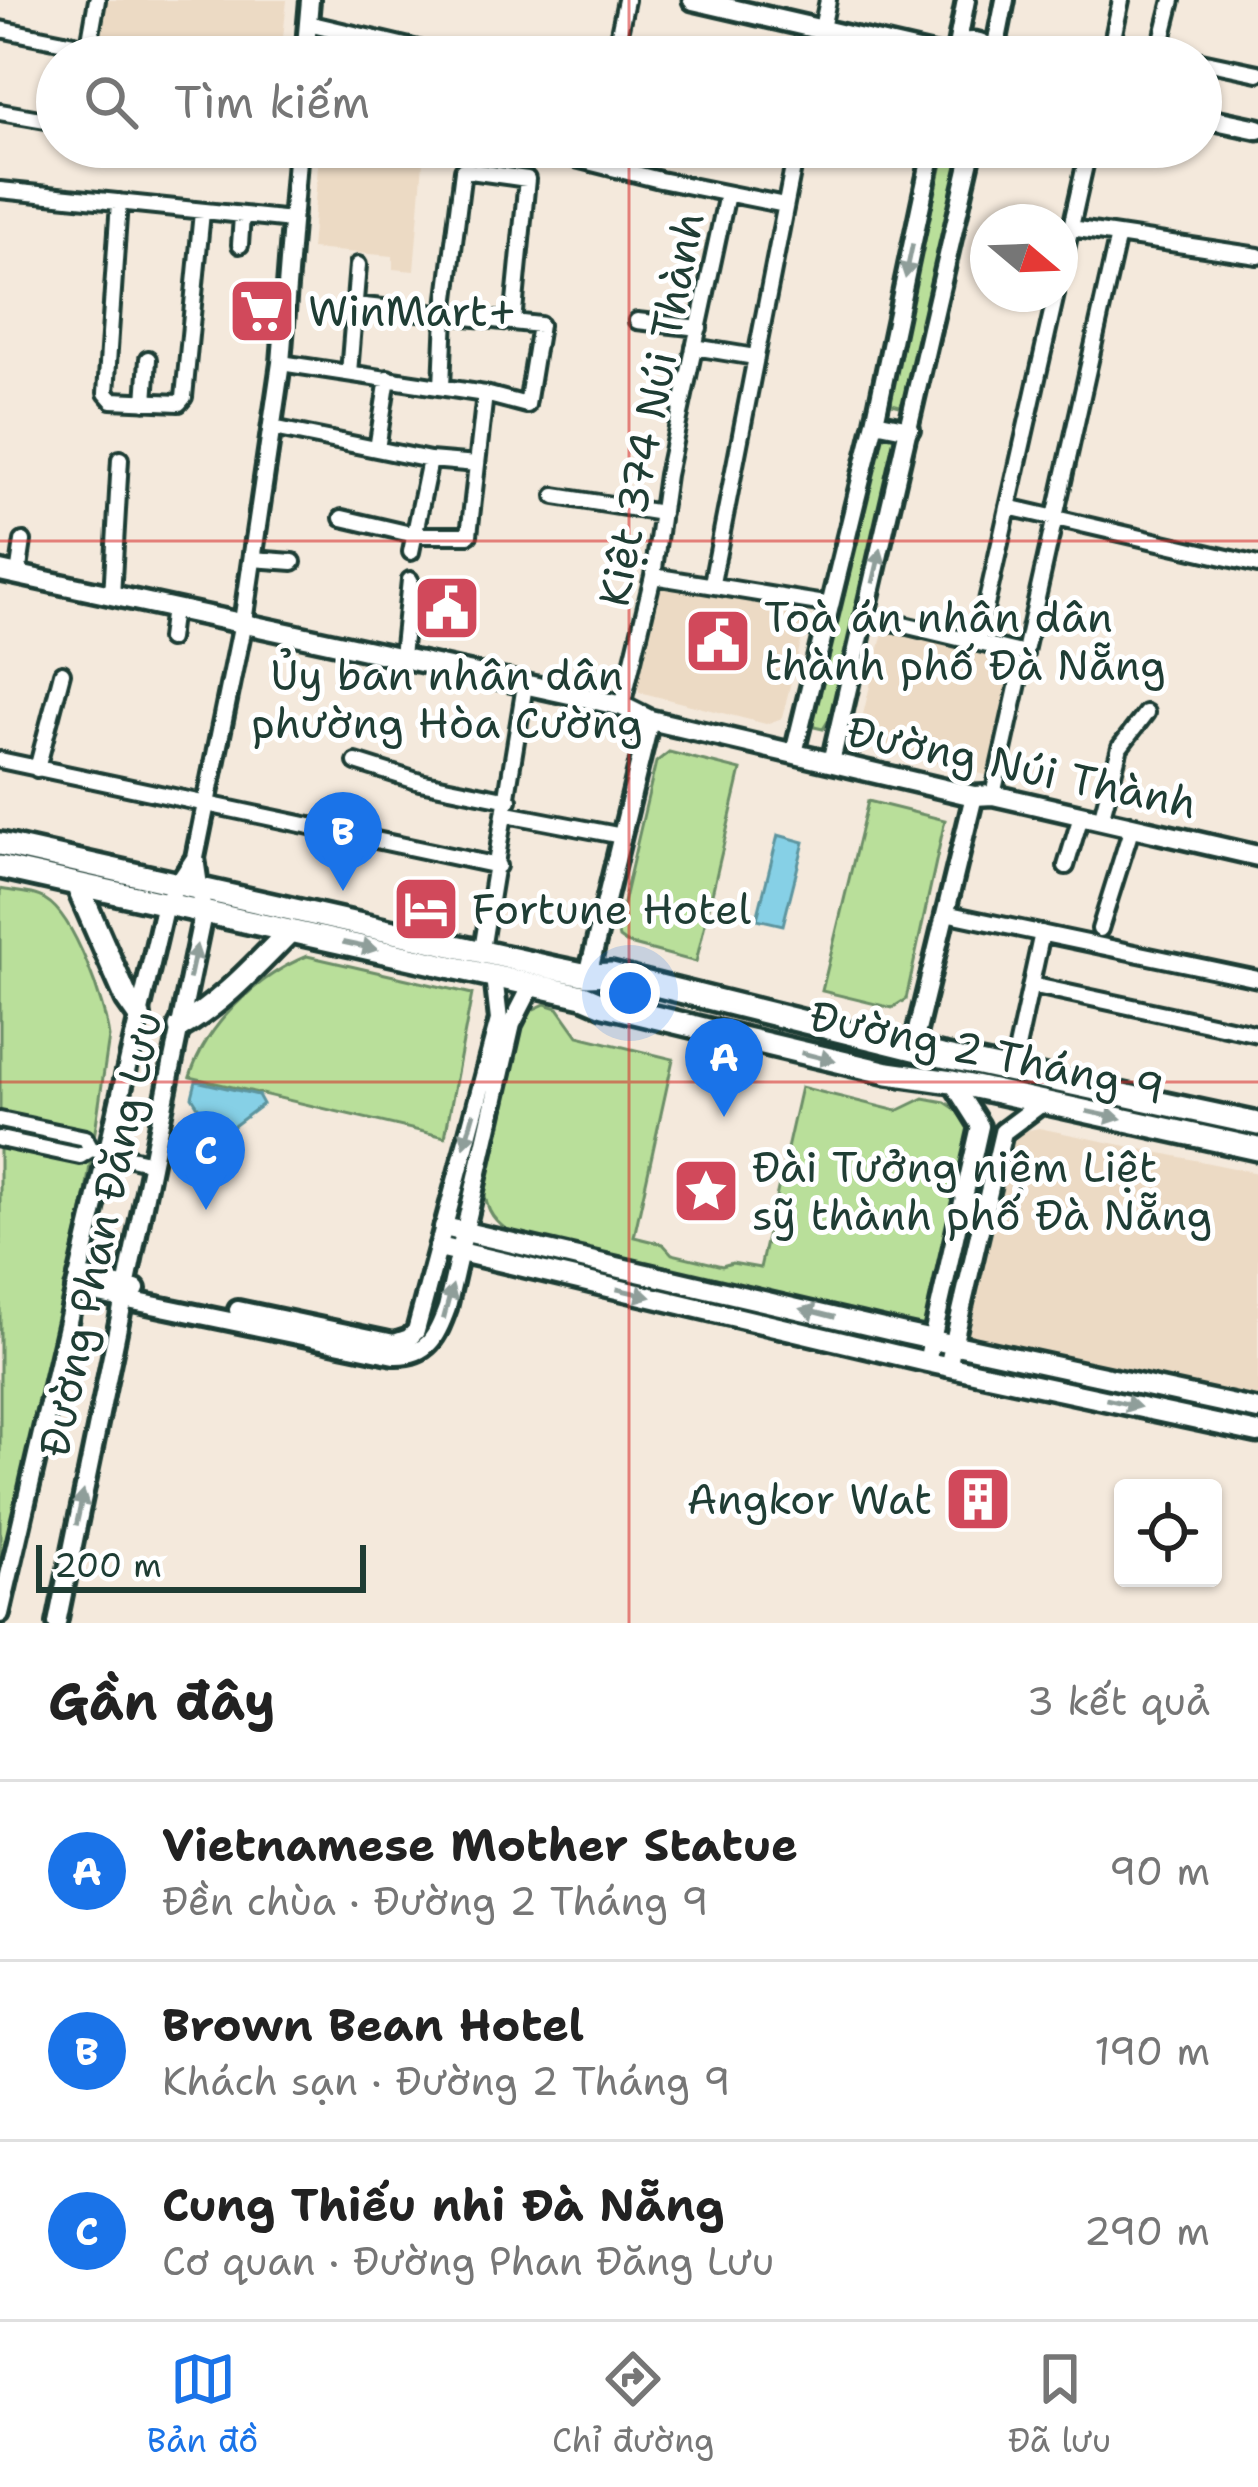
<!DOCTYPE html>
<html lang="vi">
<meta charset="utf-8">
<style>
:root{--surface:#fff;--page:#f2f2f2;--text:#222;--muted:#767676;--line:#e0e0e0;--accent:#1a73e8}
body{margin:0;font-family:"Shantell Sans",sans-serif;background:var(--page);color:var(--text)}
.controls{position:absolute;right:36px;bottom:36px;display:grid;overflow:hidden;border-radius:12px;box-shadow:0 3px 9px #0004}
.controls button{width:108px;height:108px;display:grid;place-items:center;padding:0;border:0;border-bottom:3px solid var(--line);background:var(--surface);color:var(--text);font:60px sans-serif}
.compass{position:absolute;left:970px;top:204px;width:108px;height:108px;border-radius:50%;background:var(--surface);box-shadow:0 3px 9px #0004;rotate:109deg}
.scale{position:absolute;left:36px;bottom:30px;width:330px;box-sizing:border-box;padding-left:12px;border:6px solid #1f3d34;border-top:0;font-size:33px;line-height:42px;white-space:nowrap;color:#1f3d34;-webkit-text-stroke:9px #fff;paint-order:stroke}
.you{position:absolute;left:630px;top:993px;width:42px;height:42px;margin:-30px;border:9px solid #fff;border-radius:50%;background:#1a73e8;box-shadow:0 0 0 18px #1a73e833}
.badge{display:grid;place-items:center;width:78px;height:78px;border-radius:50%;background:var(--accent);color:#fff;font-size:39px;font-weight:700}
.pin{position:absolute;translate:-50% -99px;filter:drop-shadow(0 3px 6px #0008)}
.pin::after{content:'';position:absolute;top:63px;width:42px;height:36px;background:inherit;clip-path:polygon(0 0,100% 0,50% 100%)}
.list{margin:0;padding:0;list-style:none}
h2{display:flex;justify-content:space-between;align-items:center;height:156px;margin:0;padding:0 48px;font-size:51px}
h2 small{font-size:39px;font-weight:400;color:var(--muted)}
.list li{display:grid;grid-template-columns:78px 1fr auto;gap:36px;align-items:center;box-sizing:border-box;height:180px;padding:0 48px;border-top:3px solid var(--line)}
.list b{display:block;font-size:45px;white-space:nowrap}
.list p{margin:0;font-size:39px;white-space:nowrap;color:var(--muted)}
.list em{font-size:39px;font-style:normal;color:var(--muted)}
.icon{flex:none;width:66px;height:66px;fill:none;stroke:currentColor;stroke-width:2;stroke-linecap:round;stroke-linejoin:round}
.map{position:relative;flex:none;width:1258px;height:1623px;overflow:hidden}
.search{position:absolute;background:var(--surface);box-shadow:0 3px 9px #0004;left:36px;right:36px;top:36px;height:132px;display:flex;align-items:center;gap:30px;box-sizing:border-box;padding:0 42px;border-radius:66px;color:var(--muted);font-size:45px}
.sheet{height:696px;background:var(--surface)}
nav{display:flex;justify-content:space-around;align-items:center;box-sizing:border-box;height:168px;border-top:3px solid var(--line);background:var(--surface);font-size:33px;color:var(--muted)}
nav a{display:grid;justify-items:center;gap:6px}
nav .on{color:var(--accent)}
.map>svg:first-child{display:block}
</style>
<div class="map">
<svg width="1258" height="1623" viewBox="0 0 1258 1623">
<rect width="100%" height="100%" fill="#f4e9dc"/>
<filter id="ink" filterUnits="userSpaceOnUse"><feTurbulence type="fractalNoise" baseFrequency=".00833" numOctaves="2"/><feDisplacementMap in="SourceGraphic" scale="24" xChannelSelector="R" yChannelSelector="G"/><feConvolveMatrix kernelMatrix="1 2 1 2 8 2 1 2 1" color-interpolation-filters="sRGB"/></filter>
<g filter="url(#ink)">
<path fill="#ecdac4" d="M105,0h182l-6,57h-185z
M319,154l104,8 -9,109 -21,-2v-13l-82,-7z
M665,586l130,24 7,5 4,7 -24,96 -16,6 -127,-32 -2,-9 21,-91z
M890,629l131,29 -27,119 -123,-30 -6,-5 -5,-15 22,-91z
M1039,1128l219,45v241l-294,-64 -7,-18 48,-187 19,-14z"/>
<path fill="#b9df9a" stroke="#6c8e67" stroke-width="3" d="M946,147h19l-57,248 -8,11 -8,-2 -3,-10z
M882,431l11,1 3,8 -66,278 -7,11 -9,-2 -2,-10z
M669,752l72,18 -45,192 -70,-19 -7,-5 -2,-9 39,-167z
M868,801l77,19 -39,179 -14,9 -70,-17z
M0,889c14,3 34,3 46,11 29,17 59,105 63,137l-23,155 -86,395z
M307,956l165,38 -27,143 -255,-60c16,-52 66,-100 117,-121z
M545,1004l13,4 20,28 95,23 -39,178 29,7 9,10 50,12 10,-3 28,5 41,-181 96,24 27,-13 21,4 12,8 13,23 -40,186 -8,9 -13,1 -394,-93c-20,-14 -29,-23 -31,-49l39,-164 9,-13z"/>
<path fill="#86d0e6" stroke="#5d959f" stroke-width="3" d="M778,835l26,7 -21,83 -26,-6z
M196,1081l62,14 5,9 -45,34 -26,-41z"/>
<g fill="none" stroke-linecap="round" stroke-linejoin="round">
<defs>
<path id="minor" d="M308,23l144,34
M0,29l89,18
M1112,41l70,16
M1159,52l13,-52
M87,57l10,-57
M614,57l12,-57
M816,57l12,-57
M1109,57l12,-57
M1201,61l57,12
M0,112l57,10
M528,147l132,33 125,25
M0,190l292,30
M119,202l-13,191 6,7 67,3 5,-6 18,-185
M1071,228l187,28
M240,245l2,-29
M1060,276l29,-129
M637,321l62,7
M694,347l61,10
M281,363l204,31 42,11 13,-80 -185,-20
M349,373l9,-108
M442,387l3,-73 18,-144 64,9 -14,143
M145,402l3,-43
M273,428l157,32 47,4
M377,449l11,-71
M555,496l107,17
M1008,507l250,58
M342,518l73,17h54l16,-141
M411,552l19,-92
M252,559l41,3
M18,575l5,-34
M653,576l178,29
M712,583l85,-436
M112,596l8,-137
M866,616l159,38
M169,639l4,-31
M978,641l78,-347
M402,656l8,-76
M622,706l31,-130 14,-101 60,-281
M0,760l498,106
M356,762l64,20 89,18
M37,769l25,-96
M993,795l125,-560
M507,814l115,22
M1101,820l19,-73 26,-34
M1066,866l15,-50
M945,913l313,66
M1100,929l32,-102
M482,950l43,-265
M1031,985l227,49
M1012,1071l30,-138
M0,1120l85,18 6,11 61,14
M0,1139l80,17 11,-7"/>
<path id="tertiary" d="M957,46l9,-46
M994,55l11,-55
M305,57l5,-57
M875,422l35,7
M794,753l81,-331 58,-275
M831,762l142,-615
M588,975l62,-255
M913,1047l61,-251
M78,1276l58,13
M75,1289l319,66c34,1 43,-19 53,-47l65,-284 20,-39
M238,1310l156,33 15,-5 7,-7 83,-311 -5,-44
M927,1362l53,-236 -28,-44
M948,1367l55,-235 40,-30
M0,1614l165,-710 30,-46 48,-236 38,-259 17,-216
M57,1623l146,-709 -8,-56"/>
<path id="secondary" d="M693,0l247,57
M950,57c12,-20 33,-20 45,0
M1201,117l57,12
M0,571l588,127 34,8 28,14 324,76 19,-1 265,61
M444,1227l461,107 353,76
M439,1247l488,115 331,71"/>
<path id="primary" d="M0,844l554,124 34,7 23,-1 331,82 316,68
M0,867l583,129 21,9 284,68 64,9 306,67
M77,885l50,114 12,17
M180,1027c42,-24 76,-62 110,-96"/>
</defs>
<use href="#minor" stroke="#1f3d34" stroke-width="22"/>
<use href="#tertiary" stroke="#1f3d34" stroke-width="26"/>
<use href="#secondary" stroke="#1f3d34" stroke-width="27"/>
<use href="#primary" stroke="#1f3d34" stroke-width="30"/>
<use href="#minor" stroke="#fff" stroke-width="14"/>
<use href="#tertiary" stroke="#fff" stroke-width="16"/>
<use href="#secondary" stroke="#fff" stroke-width="18"/>
<use href="#primary" stroke="#fff" stroke-width="21"/>
</g>
<defs><path id="oneway-solid" d="M-6-.8H1V-3.2L6.5 0L1 3.2V.8H-6Z" transform="scale(3)"/></defs>
<g fill="#8f9e9a">
<use href="#oneway-solid" transform="translate(909 261) rotate(102)"/>
<use href="#oneway-solid" transform="translate(877 566) rotate(-77)"/>
<use href="#oneway-solid" transform="translate(360 946) rotate(12)"/>
<use href="#oneway-solid" transform="translate(193 962) rotate(-78)"/>
<use href="#oneway-solid" transform="translate(818 1057) rotate(14)"/>
<use href="#oneway-solid" transform="translate(1104 1115) rotate(12)"/>
<use href="#oneway-solid" transform="translate(469 1130) rotate(106)"/>
<use href="#oneway-solid" transform="translate(634 1293) rotate(13)"/>
<use href="#oneway-solid" transform="translate(448 1302) rotate(-75)"/>
<use href="#oneway-solid" transform="translate(818 1313) rotate(-166)"/>
<use href="#oneway-solid" transform="translate(1123 1403) rotate(13)"/>
<use href="#oneway-solid" transform="translate(80 1508) rotate(-78)"/>
</g>
</g>
<path fill="none" stroke="#d62828" stroke-width="3" stroke-opacity="0.55" d="M629,0v57M629,147v1476M0,541h1258M0,1082h1258"/>
<defs>
<symbol id="supermarket-square" viewBox="-11 -11 22 22"><rect x="-9" y="-9" width="18" height="18" rx="4" fill="#d1495b" stroke="#fff"/><path d="M-6-5.5h2.5l.6 2H6L4.5 2H-2.5L-4.4-4H-6ZM-1.5 3.2a1.3 1.3 0 1 0 .1 0ZM3 3.2a1.3 1.3 0 1 0 .1 0Z" fill="#fff"/></symbol>
<symbol id="civic-square" viewBox="-11 -11 22 22"><rect x="-9" y="-9" width="18" height="18" rx="4" fill="#d1495b" stroke="#fff"/><path d="M-.6-6.5H3V-4.5H.6V-3L4-1V1h2V6H-6V1h2V-1L-.6-3ZM-1.2 2.5V6h2.4V2.5Z" fill="#fff"/></symbol>
<symbol id="hotel-square" viewBox="-11 -11 22 22"><rect x="-9" y="-9" width="18" height="18" rx="4" fill="#d1495b" stroke="#fff"/><path d="M-6-4.5h1.5V1H6V5H4.5V3h-9V5H-6ZM-4 0a1.8 1.8 0 1 1 3.6 0ZM.5 0V-2.5h3Q6-2.5 6 0Z" fill="#fff"/></symbol>
<symbol id="sight-square" viewBox="-11 -11 22 22"><rect x="-9" y="-9" width="18" height="18" rx="4" fill="#d1495b" stroke="#fff"/><path d="M0-6L1.8-2.2L6-1.7L2.9 1.2L3.7 5.4L0 3.3L-3.7 5.4L-2.9 1.2L-6-1.7L-1.8-2.2Z" fill="#fff"/></symbol>
<symbol id="building-square" viewBox="-11 -11 22 22"><rect x="-9" y="-9" width="18" height="18" rx="4" fill="#d1495b" stroke="#fff"/><path d="M-4-6H4V6H1V3H-1V6H-4ZM-2.5-4.3h1.7v1.8h-1.7ZM.8-4.3h1.7v1.8H.8ZM-2.5-1h1.7V.8h-1.7ZM.8-1h1.7V.8H.8Z" fill="#fff"/></symbol>
</defs>
<g fill-rule="evenodd">
<use href="#supermarket-square" x="224" y="273" width="76" height="76"/>
<use href="#civic-square" x="409" y="570" width="76" height="76"/>
<use href="#civic-square" x="680" y="603" width="76" height="76"/>
<use href="#hotel-square" x="388" y="871" width="76" height="76"/>
<use href="#sight-square" x="668" y="1153" width="76" height="76"/>
<use href="#building-square" x="940" y="1461" width="76" height="76"/>
</g>
<g text-anchor="middle" dominant-baseline="central" stroke-width="10" stroke-linejoin="round" paint-order="stroke">
<g font-size="42" fill="#1f3d34" stroke="#fff" text-anchor="start">
<text x="308" y="311">WinMart+</text>
<text x="764" y="617">Toà án nhân dân<tspan x="764" dy="48">thành phố Đà Nẵng</tspan></text>
<text x="447" y="675" text-anchor="middle">Ủy ban nhân dân<tspan x="447" dy="48">phường Hòa Cường</tspan></text>
<text x="472" y="909">Fortune Hotel</text>
<text x="752" y="1167">Đài Tưởng niệm Liệt<tspan x="752" dy="48">sỹ thành phố Đà Nẵng</tspan></text>
<text x="932" y="1499" text-anchor="end">Angkor Wat</text>
</g>
<g font-size="42" fill="#1f3d34" stroke="#fff">
<text transform="translate(651 409) rotate(-79)">Kiệt 374 Núi Thành</text>
<text transform="translate(1022 767) rotate(12)">Đường Núi Thành</text>
<text transform="translate(987 1052) rotate(12)">Đường 2 Tháng 9</text>
<text transform="translate(100 1234) rotate(-78)">Đường Phan Đăng Lưu</text>
</g>
</g>
</svg>
<div class="controls">
<button><svg class="icon" aria-label="locate" viewBox="0 0 24 24"><circle cx="12" cy="12" r="6"/><path d="M12 2v4M12 18v4M2 12h4M18 12h4"/></svg></button>
</div>
<svg class="compass" viewBox="-18 -18 36 36"><path d="M0-13l5 13h-10z" fill="#e53935"/><path d="M0 13l5-13h-10z" fill="#767676"/></svg>
<div class="scale">200 m</div>
<div class="you"></div>
<div class="pin badge" style="left:724px;top:1117px">A</div>
<div class="pin badge" style="left:343px;top:891px">B</div>
<div class="pin badge" style="left:206px;top:1210px">C</div>
<div class="search"><svg class="icon" aria-label="search" viewBox="0 0 24 24"><circle cx="10" cy="10" r="6"/><path d="M15 15l6 6"/></svg>Tìm kiếm</div>
</div>
<section class="sheet">
<h2>Gần đây<small>3 kết quả</small></h2>
<ul class="list">
<li><span class="badge">A</span><div><b>Vietnamese Mother Statue</b><p>Đền chùa · Đường 2 Tháng 9</p></div><em>90 m</em></li>
<li><span class="badge">B</span><div><b>Brown Bean Hotel</b><p>Khách sạn · Đường 2 Tháng 9</p></div><em>190 m</em></li>
<li><span class="badge">C</span><div><b>Cung Thiếu nhi Đà Nẵng</b><p>Cơ quan · Đường Phan Đăng Lưu</p></div><em>290 m</em></li>
</ul>
</section>
<nav>
<a class="on"><svg class="icon" aria-label="map" viewBox="0 0 24 24"><path d="M3 6l6-2 6 2 6-2v14l-6 2-6-2-6 2zM9 4v14M15 6v14"/></svg>Bản đồ</a>
<a><svg class="icon" aria-label="directions" viewBox="0 0 24 24"><path d="M12 3l9 9-9 9-9-9zM9 14v-3h6M13 9l2 2-2 2"/></svg>Chỉ đường</a>
<a><svg class="icon" aria-label="saved" viewBox="0 0 24 24"><path d="M7 4h10v16l-5-4-5 4z"/></svg>Đã lưu</a>
</nav>
